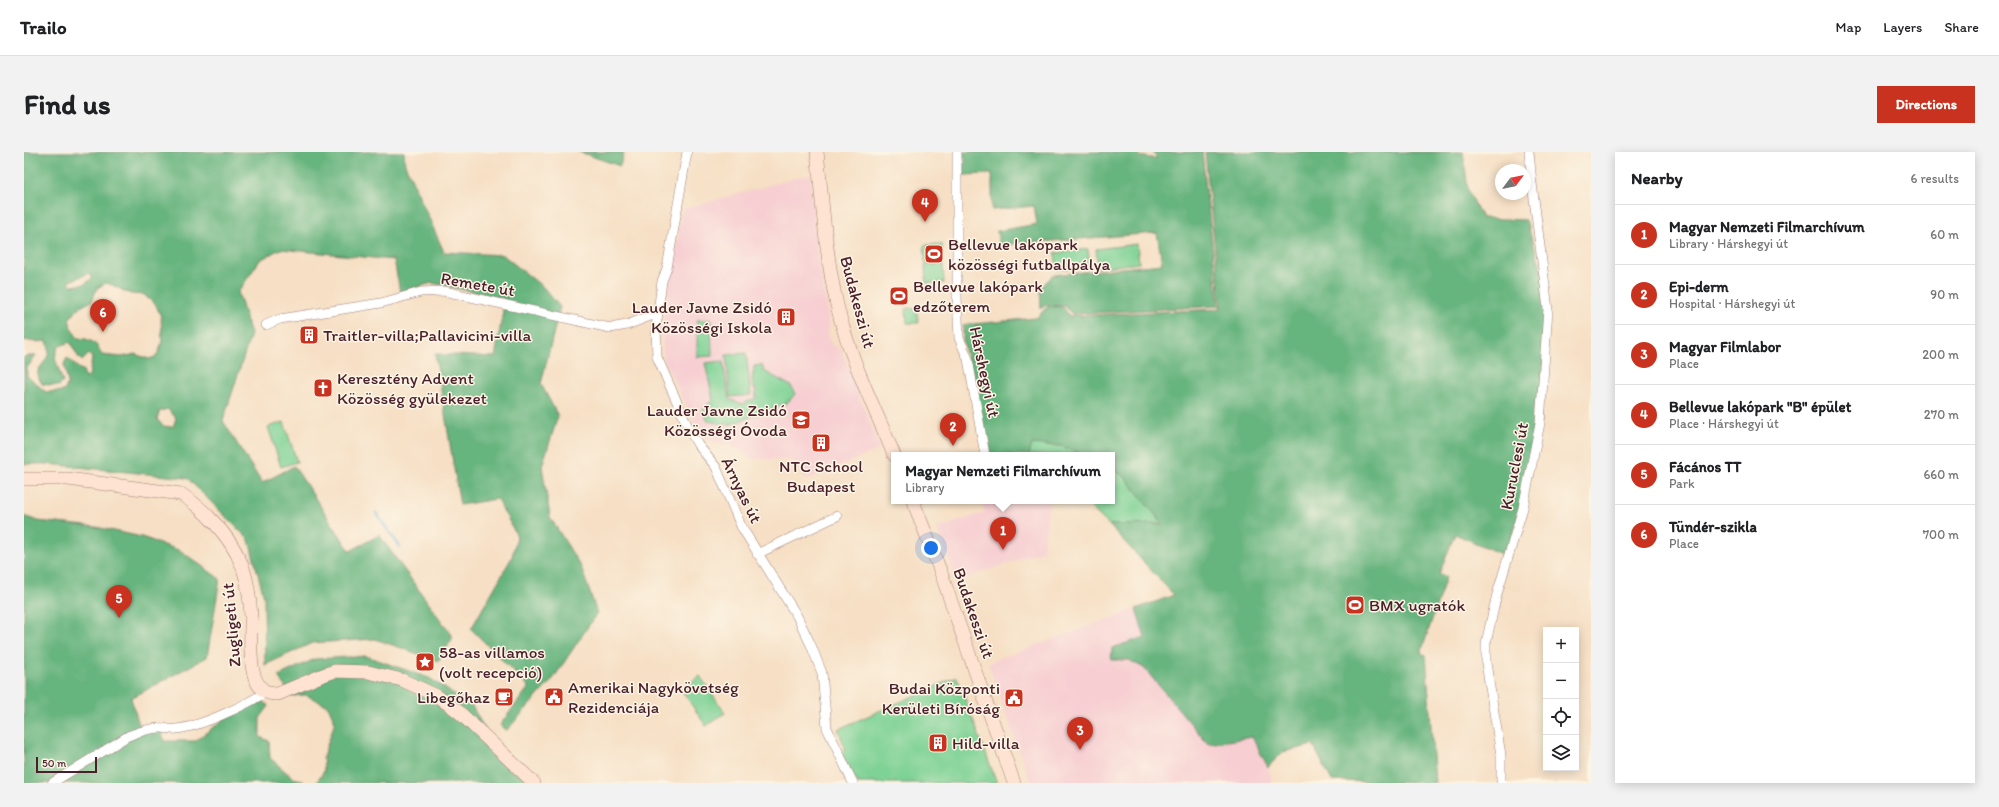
<!DOCTYPE html>
<meta charset="utf-8">
<style>
:root{--surface:#fff;--page:#f2f2f2;--text:#202124;--muted:#757577;--line:#e0e0e0;--accent:#c8321e}
body{margin:0;font-family:Itim,sans-serif;background:var(--page);color:var(--text)}
.controls{position:absolute;right:12px;bottom:12px;display:grid;overflow:hidden;border-radius:0px;box-shadow:0 2px 10px #0003}
.controls button{width:36px;height:36px;display:grid;place-items:center;padding:0;border:0;border-bottom:1px solid var(--line);background:var(--surface);color:var(--text);font:20px sans-serif}
.compass{position:absolute;left:1471px;top:12px;width:36px;height:36px;border-radius:50%;background:var(--surface);box-shadow:0 2px 10px #0003;rotate:58deg}
.scale{position:absolute;left:12px;bottom:10px;width:61px;box-sizing:border-box;padding-left:4px;border:2px solid #4a1f2b;border-top:0;font-size:11px;line-height:14px;white-space:nowrap;color:#4a1f2b;-webkit-text-stroke:3px #fcf5e5;paint-order:stroke}
.you{position:absolute;left:907px;top:396px;width:14px;height:14px;margin:-10px;border:3px solid #fff;border-radius:50%;background:#1a73e8;box-shadow:0 0 0 6px #1a73e833}
.badge{display:grid;place-items:center;width:26px;height:26px;border-radius:50%;background:var(--accent);color:#fff;font-size:13px;font-weight:700}
.pin{position:absolute;translate:-50% -33px;filter:drop-shadow(0 1px 2px #0008)}
.pin::after{content:'';position:absolute;top:21px;width:14px;height:12px;background:inherit;clip-path:polygon(0 0,100% 0,50% 100%)}
.popup{position:absolute;left:867px;top:300px;width:224px;height:52px;box-sizing:border-box;display:grid;place-content:center;border-radius:0px;background:var(--surface);filter:drop-shadow(0 1px 3px #0005);font-size:13px;white-space:nowrap;color:var(--muted)}
.popup b{font-size:15px;color:var(--text)}
.popup::after{content:'';position:absolute;left:50%;top:100%;margin-left:-8px;border:8px solid transparent;border-top-color:var(--surface)}
.list{margin:0;padding:0;list-style:none}
h2{display:flex;justify-content:space-between;align-items:center;height:52px;margin:0;padding:0 16px;font-size:17px}
h2 small{font-size:13px;font-weight:400;color:var(--muted)}
.list li{display:grid;grid-template-columns:26px 1fr auto;gap:12px;align-items:center;box-sizing:border-box;height:60px;padding:0 16px;border-top:1px solid var(--line)}
.list b{display:block;font-size:15px;white-space:nowrap}
.list p{margin:0;font-size:13px;white-space:nowrap;color:var(--muted)}
.list em{font-size:13px;font-style:normal;color:var(--muted)}
.icon{flex:none;width:22px;height:22px;fill:none;stroke:currentColor;stroke-width:2;stroke-linecap:round;stroke-linejoin:round}
.map{position:relative;flex:none;width:1567px;height:631px;overflow:hidden;border-radius:0px}
header{display:flex;align-items:center;gap:24px;box-sizing:border-box;height:56px;padding:0 20px;background:var(--surface);border-bottom:1px solid var(--line)}
header strong{font-size:19px}
nav{display:flex;gap:22px;margin-inline-start:auto;font-size:14px}
.intro{display:flex;align-items:center;justify-content:space-between;box-sizing:border-box;height:96px;padding:0 24px}
h1{margin:0;font-size:28px}
.button{padding:10px 18px;border-radius:0px;background:var(--accent);color:#fff;font-size:14px;font-weight:700}
main{display:flex;gap:24px;padding:0 24px}
aside{flex:1;background:var(--surface);border-radius:0px;box-shadow:0 2px 10px #0003}
.map>svg:first-child{display:block}
</style>
<header>
<strong>Trailo</strong>
<nav><a>Map</a><a>Layers</a><a>Share</a></nav>
</header>
<div class="intro"><h1>Find us</h1><a class="button">Directions</a></div>
<main>
<div class="map">
<svg width="1567" height="631" viewBox="0 0 1567 631">
<rect width="100%" height="100%" fill="#fcf5e5"/>
<filter id="ink" filterUnits="userSpaceOnUse"><feTurbulence type="fractalNoise" baseFrequency=".025" numOctaves="2"/><feDisplacementMap in="SourceGraphic" scale="8" xChannelSelector="R" yChannelSelector="G"/><feConvolveMatrix kernelMatrix="1 2 1 2 8 2 1 2 1" color-interpolation-filters="sRGB"/></filter>
<filter id="wash" filterUnits="userSpaceOnUse"><feTurbulence type="fractalNoise" baseFrequency=".012" numOctaves="4" result="noise"/><feDisplacementMap in="SourceGraphic" scale="16" xChannelSelector="R" yChannelSelector="G"/><feGaussianBlur stdDeviation="0.9" result="paint"/><feColorMatrix in="noise" values="0 0 0 0 0 0 0 0 0 0 0 0 0 0 0 0 0 1.4 0 .05"/><feComposite in="paint" operator="in"/></filter>
<g filter="url(#wash)">
<rect width="100%" height="100%" fill="#f6dfc4"/>
<path fill="#f7cfd2" d="M786,22l7,81 11,58v22l3,9 9,5 9,20 31,80 -74,31 -13,-20 -39,-1 -28,-15 -23,-5 -39,-79 -2,-33 21,-118z
M958,349h67l-6,50 -86,30 -20,-53 48,-15z
M1112,457l9,28 -32,11 31,20 64,76 44,-8 16,31 5,16h-242l-43,-120z"/>
<path fill="#7ed295" stroke="#647860" d="M918,92l1,19h-18l-1,-18z
M1113,92l2,19 -41,5 -2,-19z
M1064,97l2,18 -33,3 -2,-17z
M919,112l1,19h-18l-1,-18z
M882,156l13,1 -2,3 2,11h-12z
M673,168h14l1,36 -15,1z
M722,201l5,42 -21,2 -4,-42z
M699,209l6,38 13,5 14,-6v-6l-4,-11 2,-15 8,-1 2,6 27,15 4,8 -8,9 -58,22 -21,-4 -6,-10 11,-12 -8,-36z
M260,270l13,40 -16,5 -13,-40z
M1008,292l30,2 21,9h-54z
M1088,317l12,7 39,48 -54,1 -25,-24h28z
M676,524l25,37 -19,13 -25,-37z
M933,525l40,106h-139l-18,-30 6,-3 -8,-21z"/>
<path fill="#66b47e" stroke="#586a54" fill-rule="evenodd" d="M0,0h380l1,12 39,88 59,3 40,32 17,20 -19,77 17,32 -16,50 8,51 31,50 16,46 -44,66 -47,52 -6,-6 29,-38 -58,-58 41,-72 5,-21 -20,-37 -37,6 -25,-151 60,3 10,-58 -73,-16 -32,9 -6,-32 -114,-11 -20,11 -22,32 13,42 -28,87 39,62 32,-17 56,85 29,-16 74,102 -14,24 -64,-22 -63,4 -47,22 -1,-68 -15,-57 -62,-62 -139,-14h-24v-107l12,-2 -9,13v8l19,16 18,-1 4,-8 -4,-19 3,-6c7,3 8,10 16,12l2,8 4,-2 3,-18 -3,-4 -7,7 -3,-3 -9,-16 -12,5 -3,11 8,24 -4,4 -17,-2c-9,-15 -2,-14 4,-25 4,-6 3,-12 1,-18l-12,1 -11,-2zM65,121l3,2v3l-7,6 -14,2 -3,-4zM82,131c16,4 20,14 37,11l13,11 5,12 1,24 -3,10 -4,6 -6,2 -14,-5 -13,3 -20,-2c-5,-12 -10,-16 -24,-17l-6,-8 -3,-11 11,-12 12,-6 5,-13zM144,257l8,9 -3,9 -10,-1 -6,-7 3,-8z
M555,0h45l-4,14z
M939,0h175l1,4 18,3 -4,-7h49l17,154 -147,8 -7,-8 -19,-1 -5,4 -1,-21 13,-13 109,-11 -5,-31 -158,12 -2,-14 40,-7 -3,-18 -42,4v-36l-29,1z
M1181,0h258l5,38 14,28 44,2 16,51 5,27 -7,125 -32,134 -53,-23 -16,40 7,3 -25,76 5,2 9,128 -103,-2 -19,-36 -30,7 -15,15 -16,-30 -44,7 -64,-76 -15,-8h-18l1,-12 33,-11 -9,-28 38,-14 -65,-70 54,-1 -39,-48 -12,-7v-14h-29l-21,-9 -30,-2 -3,11h-41l-25,-115v-15l73,-7 12,-12 15,1 6,9 152,-7z
M0,364l14,5 58,6 46,10 39,14 39,28 -13,78 -76,41 10,33 18,-3 6,13h30l33,-25 33,-16 8,6 -9,12v19l9,4 1,17 23,20 9,2 2,3h-280z
M342,504l63,22 43,28 22,40 36,37h-214l8,-12 -1,-14 12,-35 -7,-16 -22,-11 -15,1 -13,-20 37,-17z"/>
<g fill="none" stroke-linecap="round" stroke-linejoin="round">
<path stroke="#64acdb" stroke-width="2.5" d="M352,361l24,34"/>
</g>
</g>
<g filter="url(#ink)">
<g fill="none" stroke-linecap="round" stroke-linejoin="round">
<defs>
<path id="street" d="M663,0l-20,116 -5,13 -6,47 1,29 32,72 9,16 18,22 25,59 56,90 14,29 11,28 5,55 26,55
M933,0v145l2,41 9,21 17,96
M242,173l14,-6 101,-16 40,-11 23,-1 166,37 17,-3 31,-12
M733,402l80,-38
M28,631l76,-47c10,-4 21,-8 33,-8 5,0 10,2 15,1 24,-2 70,-24 90,-37
M1477,631v-28l-15,-92v-20l11,-49 26,-86 17,-85 8,-114 -16,-126 -3,-31"/>
<path id="secondary" d="M793,0c6,53 8,100 20,153 12,52 37,101 57,150
M0,327h44l113,15c23,15 49,42 60,69 7,17 9,35 10,54 1,21 -8,79 27,77l45,-19 12,-4 33,1 34,8 35,16 22,16 75,71
M889,349l27,69 74,213"/>
</defs>
<use href="#street" stroke="#a07f78" stroke-width="10"/>
<use href="#secondary" stroke="#a07f78" stroke-width="14"/>
<use href="#street" stroke="#fff" stroke-width="9"/>
<use href="#secondary" stroke="#fee3d2" stroke-width="13"/>
</g>
</g>
<defs>
<symbol id="stadium-square" viewBox="-11 -11 22 22"><rect x="-9" y="-9" width="18" height="18" rx="4" fill="#c8321e" stroke="#fcf5e5"/><path d="M0-5a6.5 5 0 1 0 0 10a6.5 5 0 1 0 0-10ZM-3.5-1.8h7v3.6h-7Z" fill="#fff"/></symbol>
<symbol id="building-square" viewBox="-11 -11 22 22"><rect x="-9" y="-9" width="18" height="18" rx="4" fill="#c8321e" stroke="#fcf5e5"/><path d="M-4-6H4V6H1V3H-1V6H-4ZM-2.5-4.3h1.7v1.8h-1.7ZM.8-4.3h1.7v1.8H.8ZM-2.5-1h1.7V.8h-1.7ZM.8-1h1.7V.8H.8Z" fill="#fff"/></symbol>
<symbol id="church-square" viewBox="-11 -11 22 22"><rect x="-9" y="-9" width="18" height="18" rx="4" fill="#c8321e" stroke="#fcf5e5"/><path d="M-1.2-6h2.4v3.5h3.3v2.4h-3.3V6h-2.4V-.1h-3.3v-2.4h3.3Z" fill="#fff"/></symbol>
<symbol id="school-square" viewBox="-11 -11 22 22"><rect x="-9" y="-9" width="18" height="18" rx="4" fill="#c8321e" stroke="#fcf5e5"/><path d="M0-5L7-2L0 1L-7-2ZM-4 1L0 2.5L4 1V4Q0 6-4 4Z" fill="#fff"/></symbol>
<symbol id="sight-square" viewBox="-11 -11 22 22"><rect x="-9" y="-9" width="18" height="18" rx="4" fill="#c8321e" stroke="#fcf5e5"/><path d="M0-6L1.8-2.2L6-1.7L2.9 1.2L3.7 5.4L0 3.3L-3.7 5.4L-2.9 1.2L-6-1.7L-1.8-2.2Z" fill="#fff"/></symbol>
<symbol id="cafe-square" viewBox="-11 -11 22 22"><rect x="-9" y="-9" width="18" height="18" rx="4" fill="#c8321e" stroke="#fcf5e5"/><path d="M-5.5-4.5H6V0H3Q3 3.5 0 3.5H-2.5Q-5.5 3.5-5.5 0ZM3-3.2v2h1.7v-2ZM-6 4.5H4V6H-6Z" fill="#fff"/></symbol>
<symbol id="civic-square" viewBox="-11 -11 22 22"><rect x="-9" y="-9" width="18" height="18" rx="4" fill="#c8321e" stroke="#fcf5e5"/><path d="M-.6-6.5H3V-4.5H.6V-3L4-1V1h2V6H-6V1h2V-1L-.6-3ZM-1.2 2.5V6h2.4V2.5Z" fill="#fff"/></symbol>
</defs>
<g fill-rule="evenodd">
<use href="#stadium-square" x="899" y="91" width="22" height="22"/>
<use href="#stadium-square" x="864" y="133" width="22" height="22"/>
<use href="#building-square" x="751" y="154" width="22" height="22"/>
<use href="#building-square" x="274" y="172" width="22" height="22"/>
<use href="#church-square" x="288" y="225" width="22" height="22"/>
<use href="#school-square" x="766" y="257" width="22" height="22"/>
<use href="#building-square" x="786" y="280" width="22" height="22"/>
<use href="#stadium-square" x="1320" y="442" width="22" height="22"/>
<use href="#sight-square" x="390" y="499" width="22" height="22"/>
<use href="#cafe-square" x="469" y="534" width="22" height="22"/>
<use href="#civic-square" x="519" y="534" width="22" height="22"/>
<use href="#civic-square" x="979" y="535" width="22" height="22"/>
<use href="#building-square" x="903" y="580" width="22" height="22"/>
</g>
<g text-anchor="middle" dominant-baseline="central" stroke-width="3" stroke-linejoin="round" paint-order="stroke">
<g font-size="17" fill="#4a1f2b" stroke="#fcf5e5" text-anchor="start">
<text x="924" y="92">Bellevue lakópark<tspan x="924" dy="20">közösségi futballpálya</tspan></text>
<text x="889" y="134">Bellevue lakópark<tspan x="889" dy="20">edzőterem</tspan></text>
<text x="748" y="155" text-anchor="end">Lauder Javne Zsidó<tspan x="748" dy="20">Közösségi Iskola</tspan></text>
<text x="299" y="183">Traitler-villa;Pallavicini-villa</text>
<text x="313" y="226">Keresztény Advent<tspan x="313" dy="20">Közösség gyülekezet</tspan></text>
<text x="763" y="258" text-anchor="end">Lauder Javne Zsidó<tspan x="763" dy="20">Közösségi Óvoda</tspan></text>
<text x="797" y="314" text-anchor="middle">NTC School<tspan x="797" dy="20">Budapest</tspan></text>
<text x="1345" y="453">BMX ugratók</text>
<text x="415" y="500">58-as villamos<tspan x="415" dy="20">(volt recepció)</tspan></text>
<text x="544" y="535">Amerikai Nagykövetség<tspan x="544" dy="20">Rezidenciája</tspan></text>
<text x="976" y="536" text-anchor="end">Budai Központi<tspan x="976" dy="20">Kerületi Bíróság</tspan></text>
<text x="466" y="545" text-anchor="end">Libegőhaz</text>
<text x="928" y="591">Hild-villa</text>
</g>
<g font-size="17" fill="#4a1f2b" stroke="#fcf5e5">
<text transform="translate(454 132) rotate(10)">Remete út</text>
<text transform="translate(834 150) rotate(75)">Budakeszi út</text>
<text transform="translate(961 220) rotate(78)">Hárshegyi út</text>
<text transform="translate(1490 314) rotate(-79)">Kuruclesi út</text>
<text transform="translate(718 338) rotate(64)">Árnyas út</text>
<text transform="translate(950 461) rotate(71)">Budakeszi út</text>
<text transform="translate(207 473) rotate(-95)">Zugligeti út</text>
</g>
</g>
</svg>
<div class="controls">
<button>+</button>
<button>−</button>
<button><svg class="icon" aria-label="locate" viewBox="0 0 24 24"><circle cx="12" cy="12" r="6"/><path d="M12 2v4M12 18v4M2 12h4M18 12h4"/></svg></button>
<button><svg class="icon" aria-label="layers" viewBox="0 0 24 24"><path d="M12 4l9 5-9 5-9-5zM3 14l9 5 9-5"/></svg></button>
</div>
<svg class="compass" viewBox="-18 -18 36 36"><path d="M0-13l5 13h-10z" fill="#e53935"/><path d="M0 13l5-13h-10z" fill="#757577"/></svg>
<div class="scale">50 m</div>
<div class="you"></div>
<div class="pin badge" style="left:979px;top:398px">1</div>
<div class="popup"><b>Magyar Nemzeti Filmarchívum</b>Library</div>
<div class="pin badge" style="left:929px;top:294px">2</div>
<div class="pin badge" style="left:1056px;top:598px">3</div>
<div class="pin badge" style="left:901px;top:70px">4</div>
<div class="pin badge" style="left:95px;top:466px">5</div>
<div class="pin badge" style="left:79px;top:180px">6</div>
</div>
<aside>
<h2>Nearby<small>6 results</small></h2>
<ul class="list">
<li><span class="badge">1</span><div><b>Magyar Nemzeti Filmarchívum</b><p>Library · Hárshegyi út</p></div><em>60 m</em></li>
<li><span class="badge">2</span><div><b>Epi-derm</b><p>Hospital · Hárshegyi út</p></div><em>90 m</em></li>
<li><span class="badge">3</span><div><b>Magyar Filmlabor</b><p>Place</p></div><em>200 m</em></li>
<li><span class="badge">4</span><div><b>Bellevue lakópark &quot;B&quot; épület</b><p>Place · Hárshegyi út</p></div><em>270 m</em></li>
<li><span class="badge">5</span><div><b>Fácános TT</b><p>Park</p></div><em>660 m</em></li>
<li><span class="badge">6</span><div><b>Tündér-szikla</b><p>Place</p></div><em>700 m</em></li>
</ul>
</aside>
</main>
